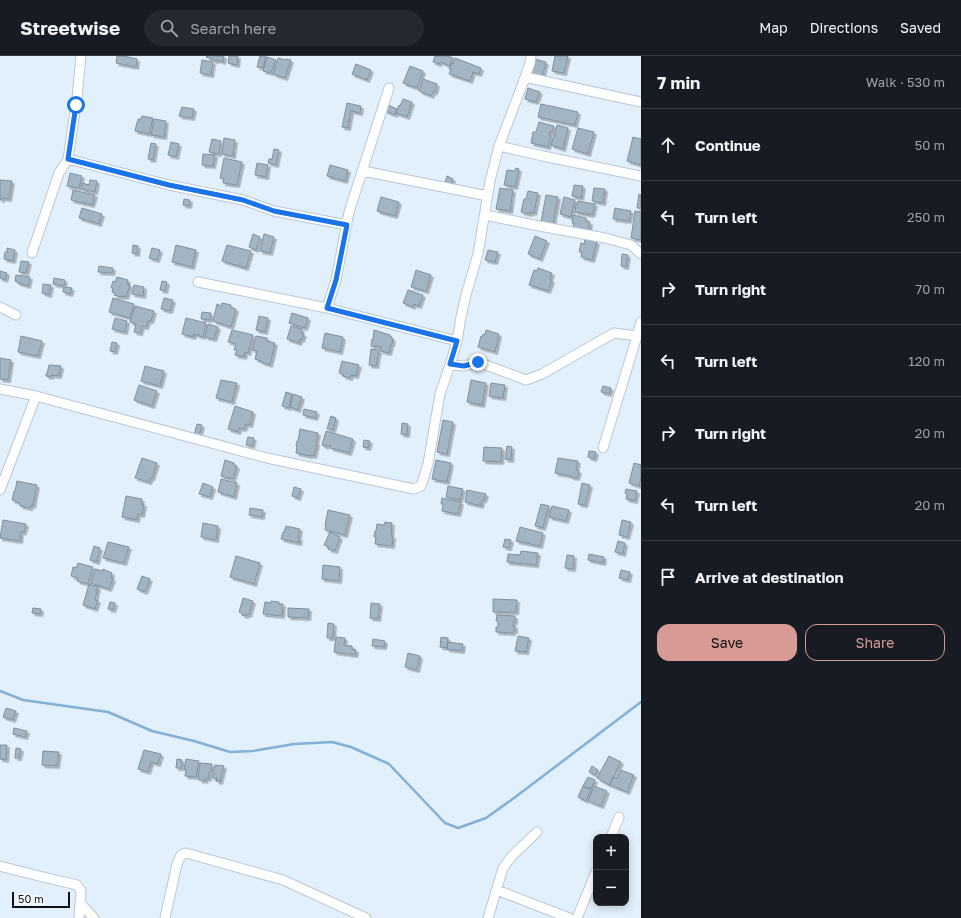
<!DOCTYPE html>
<meta charset="utf-8">
<style>
:root{--surface:#171b24;--page:#242831;--text:#f1f3f6;--muted:#9ea1a6;--line:#363941;--accent:#d89a95}
body{margin:0;font-family:"Golos Text",sans-serif;background:var(--page);color:var(--text)}
.controls{position:absolute;right:12px;bottom:12px;display:grid;overflow:hidden;border-radius:8px;box-shadow:0 2px 10px #0003}
.controls button{width:36px;height:36px;display:grid;place-items:center;padding:0;border:0;border-bottom:1px solid var(--line);background:var(--surface);color:var(--text);font:20px sans-serif}
.scale{position:absolute;left:12px;bottom:10px;width:58px;box-sizing:border-box;padding-left:4px;border:2px solid #0c1217;border-top:0;font-size:11px;line-height:14px;white-space:nowrap;color:#0c1217;-webkit-text-stroke:3px #f8fcff;paint-order:stroke}
.stop{position:absolute;width:12px;height:12px;margin:-9px;border:3px solid #1a73e8;border-radius:50%;background:#fff}
.stop.end{background:#1a73e8;border-color:#fff;box-shadow:0 1px 4px #0008}
.list{margin:0;padding:0;list-style:none}
h2{display:flex;justify-content:space-between;align-items:center;height:52px;margin:0;padding:0 16px;font-size:17px}
h2 small{font-size:13px;font-weight:400;color:var(--muted)}
.list li{display:grid;grid-template-columns:26px 1fr auto;gap:12px;align-items:center;box-sizing:border-box;height:72px;padding:0 16px;border-top:1px solid var(--line)}
.list b{display:block;font-size:15px;white-space:nowrap}
.list em{font-size:13px;font-style:normal;color:var(--muted)}
.actions{display:flex;gap:8px;padding:12px 16px}
.actions a{flex:1;padding:9px 0;border:1px solid var(--accent);border-radius:12px;text-align:center;font-size:14px;color:var(--accent)}
.actions .main{background:var(--accent);color:#111}
.icon{flex:none;width:22px;height:22px;fill:none;stroke:currentColor;stroke-width:2;stroke-linecap:round;stroke-linejoin:round}
.map{position:relative;flex:none;width:641px;height:862px;overflow:hidden}
header{display:flex;align-items:center;gap:24px;box-sizing:border-box;height:56px;padding:0 20px;background:var(--surface);border-bottom:1px solid var(--line)}
header strong{font-size:19px}
nav{display:flex;gap:22px;margin-inline-start:auto;font-size:14px}
.search{width:280px;height:36px;background:var(--page);display:flex;align-items:center;gap:10px;box-sizing:border-box;padding:0 14px;border-radius:22px;color:var(--muted);font-size:15px}
main{display:flex}
aside{flex:1;background:var(--surface)}
.map>svg:first-child{display:block}
</style>
<header>
<strong>Streetwise</strong>
<div class="search"><svg class="icon" aria-label="search" viewBox="0 0 24 24"><circle cx="10" cy="10" r="6"/><path d="M15 15l6 6"/></svg>Search here</div>
<nav><a>Map</a><a>Directions</a><a>Saved</a></nav>
</header>
<main>
<div class="map">
<svg width="641" height="862" viewBox="0 0 641 862">
<defs>
<filter id="shadow"><feDropShadow dx="2.5" dy="2.5" stdDeviation="0" flood-color="#0004"/></filter>
</defs>
<rect width="100%" height="100%" fill="#e2f0fc"/>
<g fill="none" stroke-linecap="round" stroke-linejoin="round">
<path stroke="#83b0d6" stroke-width="2.5" d="M0,635l23,9 85,12 44,19 42,10 36,11 23,-1 41,-7 38,-2 19,5 38,17 56,59 13,5 28,-10 28,-20 127,-96"/>
</g>
<path fill="#a3b4c2" stroke="#80909e" filter="url(#shadow)" d="M117,0h7l13,3 -1,8 -20,-4z
M207,0h17l-1,6 -6,-2 -1,1 -4,-1v-1l-6,-2z
M229,0h9l-1,9 -9,-2z
M260,0h6l-3,12 -6,-1z
M435,0h13l5,2 -3,8 -10,-4 -1,2 -6,-2z
M555,0h13l-4,17 -12,-2z
M267,1l9,3 -5,13 -8,-2z
M278,2l8,2v-1l5,1 -6,18 -12,-4z
M455,2l26,10 -2,6 -6,-2 -3,9 -21,-7 2,-5h-2l2,-5h2z
M531,2l15,4 -4,16 -15,-4z
M202,4l11,2 -2,13 -11,-2z
M356,8l15,6 -4,10 -15,-6z
M410,10l13,5 -6,17 -14,-5z
M423,23l14,5 -2,8h-2l-2,4 -12,-5z
M528,32l12,4 -4,10 -11,-3z
M403,43l9,3 -5,15 -11,-4 3,-8 1,1z
M347,47l14,3 -1,7 -9,-2 -3,17 -6,-1z
M541,48l37,8 -3,13 -37,-8z
M388,49l9,4 -2,6 -10,-4z
M182,51l12,2 -2,9 -13,-2z
M142,60l11,2 -4,16 -14,-3 2,-9h1v-3h3z
M154,63l12,2 -2,16 -13,-2z
M539,66l15,4 -2,6h-2l-1,3 2,1 -3,11 -17,-4 2,-11h3z
M557,69l11,3 -5,21 -12,-4z
M578,72l16,4 -6,22 -16,-5z
M633,81l8,2v26l-14,-4z
M224,82l11,2 -2,16 -11,-2z
M212,83l9,2 -2,13 -10,-2z
M171,86l8,2 -3,13 -8,-2z
M151,87l5,1 -3,16 -5,-1z
M274,93l5,1 -3,15 -8,-2 1,-4h3z
M203,98l12,1 -2,11 -11,-1z
M224,102l18,4 -5,23 -14,-2 1,-4 -4,-1z
M257,107l11,2 -2,12 -11,-2z
M330,109l18,5 -3,11 -18,-5z
M516,112l3,1 -4,18 -11,-2 3,-15 8,1z
M70,117l12,3 -3,12 -12,-2z
M447,120l6,3 -2,6 -6,-3z
M0,124l12,1 -3,18 -7,-1v2h-2z
M90,124l7,1 -2,11 -14,-3 1,-6 7,2z
M574,129l9,1 -2,12 -9,-2z
M500,132l13,2 -3,21 -14,-2z
M594,132l11,1 -2,14 -11,-2z
M73,134l22,5 -3,10 -21,-5z
M528,135l10,2 -4,20 -3,-1 -1,2 -9,-2 3,-13h2z
M639,138l2,1v13h-4z
M546,139l12,2 -5,27 -12,-2z
M381,141l18,5 -4,14 -18,-5z
M564,141l11,3 -4,17 -11,-3z
M184,143l6,1 -1,6 -6,-1z
M578,145l17,3 -3,11 -17,-3 1,-8h2z
M82,152l20,6 -3,10 -20,-6z
M615,152l16,3 -2,10 -16,-2z
M635,155l6,1v28l-10,-2z
M573,159l13,3v4h4l-1,8 -16,-3 1,-4h-2z
M253,178l7,3 -4,13 -7,-3z
M264,178l10,3 -4,16 -10,-2z
M535,180l12,5 -7,18 -12,-5z
M585,183l12,3 -5,18 -11,-3 1,-5h-3l2,-9 3,1z
M133,189l5,1 -1,8 -5,-1z
M176,189l20,5 -4,17 -20,-5z
M227,189l24,6 -5,17 -24,-7z
M7,192l8,2 -2,11 -9,-2 1,-7h2z
M152,192l8,2 -3,10 -8,-2z
M488,194l10,2 -3,10 -10,-2z
M622,198l6,1 -2,12 -5,-1z
M21,205l8,1 -3,11 -7,-1z
M99,210l14,2 -1,5 -14,-1z
M538,212l14,5 -2,6 2,1 -4,11 -19,-6 5,-15 3,1z
M416,214l15,5 -5,16 -15,-4z
M0,215l7,2 -2,7 -5,-2z
M16,219l14,2 -2,9 -10,-3v-1l-3,-1z
M117,221l11,3 -1,4 3,1 -4,12 -4,-1v1l-8,-2 1,-2 -3,-1 1,-4h-2l2,-7 2,1z
M54,222l11,2 -1,6 -11,-2z
M162,225l5,1 -2,9 -5,-1z
M43,228l8,1 -2,10 -7,-2z
M134,229l10,2 -1,9 -11,-2z
M64,231l8,1 -2,6 -7,-2z
M408,234l15,5 -4,11 -6,-2v3l-10,-4z
M113,242l21,6 -4,14 -21,-6z
M164,242l9,2 -3,11 -9,-2z
M222,247l9,2v3l5,1 -5,18 -18,-6 4,-17 4,2z
M135,250l19,5 -3,10h-3l-2,6 -4,-1 -2,7 -6,-1 2,-8 -6,-2z
M202,256l9,1 -1,7 -9,-1z
M292,257l16,5 -3,10 -16,-5z
M259,260l9,2 -3,14 -9,-2z
M115,262l12,3 -2,11 -13,-3z
M186,262l20,5 -3,14 -9,-3 -1,3 -11,-3z
M208,268l10,3 -4,12 -9,-2z
M291,270l11,3 -1,4 3,1 -2,6 -2,-1 -1,4 -12,-4z
M232,274l21,5 -5,18 -3,-1 -1,5 -9,-2 2,-5h-3l2,-6 -8,-2z
M374,274l16,5 -1,1h2v2l2,1 -1,5h-1l-2,9 -9,-2 1,-4 -10,-1 1,-7h1z
M486,274l13,4 -4,18 -17,-5 3,-11 1,1 1,-3 2,1z
M325,277l18,4 -3,15 -18,-4z
M21,280l21,5 -4,15 -20,-4z
M256,280l11,2v3l8,2 -5,22 -9,-3v-1l-6,-2 2,-8 -5,-1z
M112,286l5,1 -2,9 -5,-1z
M371,293l8,1 -3,16 -7,-1z
M0,302l11,2 -3,20 -8,-1z
M342,305l17,4 -3,11 -5,-1 -1,3 -7,-2v-2l-4,-1z
M49,309l12,1 -2,10 -8,-1v2l-5,-1v-2h1z
M145,310l19,5 -4,15 -19,-5z
M221,324l16,3 -5,19 -16,-4z
M471,324l15,3 -4,22 -15,-3z
M491,327l14,2 -2,13 -14,-2z
M139,329l18,6 -5,15 -18,-6z
M603,330l8,2 -2,6 -8,-2z
M286,336l6,2 -3,14 -7,-2z
M293,338l9,3 -4,13 -8,-3z
M235,350l18,6 -3,13 -4,-1 -2,5 -5,-1 -1,4 -10,-3z
M304,353l13,3 -2,6 -12,-3z
M331,360l5,2 -3,12 -6,-1z
M443,364l10,2 -6,32 -10,-2z
M402,367l6,1 -1,11 -6,-1z
M197,368l5,1 -3,11 -5,-1z
M300,373l18,4 -2,9 1,1 -3,13 -4,-1v1l-14,-3 1,-7h-1l1,-5h1z
M326,375l27,8 -4,14 -19,-5 1,-2 -5,-1v2l-4,-2z
M248,381l6,1 -2,8 -6,-1z
M364,384l6,1 -2,7 -5,-1z
M507,390l5,1 -1,13 -6,-1z
M484,391l18,1 -1,14 -18,-1z
M589,395l7,1 -2,7 -6,-2z
M142,402l15,5 -5,15h-1l-2,4 -14,-4z
M558,402l20,3 -2,9 3,1 -2,7 -6,-1v-1l-16,-3z
M225,404l9,3v3h3l-4,13 -12,-3z
M436,404l15,3 -4,19 -15,-3z
M634,407l7,2v12l-2,9 -10,-3z
M221,423l16,4 -3,14 -16,-5z
M17,425l20,4 -4,21 -2,-1 -1,3 -10,-2v-3l-8,-3 2,-9h1z
M203,427l10,4 -3,10 -11,-3z
M582,427l8,2 -5,20 -7,-1z
M448,430l15,3 -3,11 -14,-3z
M294,431l7,2 -3,9 -6,-2z
M626,433l11,2 -2,10 -9,-2 1,-5 -2,-1z
M467,434l19,4 -2,6h-2l-1,6 -16,-4z
M126,440l16,3 -1,5h3l-2,11 -4,-1 -1,6 -15,-3z
M442,442l19,4 -3,12 -16,-3 1,-7h-2z
M541,448l8,2 -6,22 -8,-2z
M552,450l17,4 -3,11 -17,-4z
M250,452l13,2 -1,7 -13,-2z
M328,454l22,5 -5,20 -20,-5 1,-5h-1z
M3,464l23,4 -2,8h-3l-1,9 -20,-3z
M622,464l9,2 -4,15 -8,-2z
M385,466l7,1 -1,13h2l-1,10 -17,-2 1,-7h-2l1,-6h1l1,-7 7,1z
M203,467l15,3 -2,14 -15,-3z
M286,470l14,3 -2,9h2l-1,5 -18,-4 2,-7h1z
M520,471l23,6 -3,13 -24,-5z
M330,476l10,5 -5,14 -7,-2 1,-2 -5,-2z
M505,483l6,1 -2,8 -6,-1z
M618,485l7,2 -2,11 -8,-2z
M108,486l21,5 -5,16 -21,-5z
M94,490l6,2 -3,14 -7,-2z
M521,495l17,2 -2,12 -29,-3 1,-8 12,1z
M589,498l15,3 -1,6 -15,-3z
M567,499l7,1 -1,13 -8,-1z
M236,500l24,7 -6,21 -24,-7z
M78,507l15,4 -5,17 -11,-3 1,-3 -7,-2 2,-9 3,1z
M323,509l17,2 -1,14 -17,-2z
M95,513l8,2v-2l9,4 -1,5 2,1 -4,10 -18,-6z
M621,514l9,2 -2,8 -9,-2z
M142,520l8,3 -5,13 -8,-3z
M89,528l9,3 -3,13h3l-3,9 -12,-4z
M243,542l10,3 -4,14 -3,-1v2l-4,-1v-2l-3,-1z
M493,543l24,1 -1,12h-23z
M271,545l8,1v2h4l-1,12 -19,-2 2,-12 5,1z
M110,546l5,1 -2,7 -5,-1z
M371,547l9,1 -2,15 -8,-1z
M33,552l8,1 -1,5 -8,-1z
M288,552l21,1 -1,9 -20,-1z
M497,559l18,1v6h-2v4h2v5h-2v2l-17,-1v-5h2v-6h-2z
M328,567l6,1 -1,14h-6z
M518,580l11,2 -3,14 -11,-1z
M336,581l9,1 -1,7 8,1v3l4,1 -1,5 -21,-3z
M441,581l7,1 -1,10 -7,-1z
M373,583l12,2 -1,6 -12,-1z
M448,586l15,2 -1,7 -15,-2z
M408,597l12,3 -3,14 -12,-3z
M6,652l10,3 -3,9 -10,-3z
M14,672l13,3 -2,6 -12,-3z
M0,689h7l-1,15 -6,-1z
M16,692l5,1 -2,9h-4z
M144,694l17,4 -3,10 -7,-2 -3,10 -10,-3z
M43,695l16,1 -2,14 -15,-1z
M609,700l12,6 -12,23 -12,-7z
M177,703l5,1v8h-6z
M186,703l13,2 -3,16 -11,-1 1,-6h-2z
M200,707l12,1 -1,8h-2v7l-3,-1 -1,3 -6,-1 1,-2 -2,-1z
M215,709l9,1 -4,16 -4,-1 1,-3h-5z
M592,710l6,4 -3,5 -6,-3z
M621,714l13,5 -7,17 -17,-7 3,-8 4,2z
M588,721l7,3 -4,9 -8,-3z
M583,730l8,4 -5,11 -8,-4z
M594,730l13,5 -6,15 -13,-5z"/>
<g fill="none" stroke-linecap="round" stroke-linejoin="round">
<defs>
<path id="minor" d="M525,21l116,25
M499,90l44,10 98,20
M68,103l101,26 74,15 31,11 73,14
M363,115l125,25
M485,159l49,10 71,13 26,7 10,9
M32,197l27,-80 9,-14 9,-61 4,-42
M198,226l129,26 130,33
M0,251l16,8
M327,252l9,-28 13,-68 40,-124
M450,309l14,1 14,-4 48,18 16,-6 72,-41 23,3 4,-14
M0,333l36,7 231,62 147,31 7,-3 7,-22 12,-70 10,-29 7,-24 4,-24 5,-22 12,-41 12,-73 9,-35 24,-63 7,-20 1,-7
M603,392l34,-112
M0,434l36,-94
M611,781l8,-20
M0,810l43,11 34,8 4,6 -2,27
M497,834l72,28
M80,847l14,15
M165,862l12,-54 4,-9 5,-2 97,27 83,38
M488,862l15,-50 9,-12 25,-24
M577,862l19,-46"/>
</defs>
<use href="#minor" stroke="#b8c8d7" stroke-width="11"/>
<use href="#minor" stroke="#fff" stroke-width="9"/>
</g>
<g fill="none" stroke-linecap="round" stroke-linejoin="round">
<path stroke="#1a73e8" stroke-width="5" d="M76,49l-8,54 101,26 74,15 31,11 73,14 -11,55 -9,28 130,33 -7,23 14,2 14,-4"/>
</g>
</svg>
<div class="controls">
<button>+</button>
<button>−</button>
</div>
<div class="scale">50 m</div>
<div class="stop" style="left:76px;top:49px"></div>
<div class="stop end" style="left:478px;top:306px"></div>
</div>
<aside>
<h2>7 min<small>Walk · 530 m</small></h2>
<ul class="list">
<li><svg class="icon" aria-label="ahead" viewBox="0 0 24 24"><path d="M12 20V5M6 11l6-6 6 6"/></svg><div><b>Continue</b></div><em>50 m</em></li>
<li><svg class="icon" aria-label="left" viewBox="0 0 24 24"><path d="M17 20v-9H6M10 6l-5 5 5 5"/></svg><div><b>Turn left</b></div><em>250 m</em></li>
<li><svg class="icon" aria-label="right" viewBox="0 0 24 24"><path d="M7 20v-9h11M14 6l5 5-5 5"/></svg><div><b>Turn right</b></div><em>70 m</em></li>
<li><svg class="icon" aria-label="left" viewBox="0 0 24 24"><path d="M17 20v-9H6M10 6l-5 5 5 5"/></svg><div><b>Turn left</b></div><em>120 m</em></li>
<li><svg class="icon" aria-label="right" viewBox="0 0 24 24"><path d="M7 20v-9h11M14 6l5 5-5 5"/></svg><div><b>Turn right</b></div><em>20 m</em></li>
<li><svg class="icon" aria-label="left" viewBox="0 0 24 24"><path d="M17 20v-9H6M10 6l-5 5 5 5"/></svg><div><b>Turn left</b></div><em>20 m</em></li>
<li><svg class="icon" aria-label="arrive" viewBox="0 0 24 24"><path d="M6 21V4h12l-3 4 3 4H6"/></svg><div><b>Arrive at destination</b></div></li>
</ul>
<div class="actions"><a class="main">Save</a><a>Share</a></div>
</aside>
</main>
